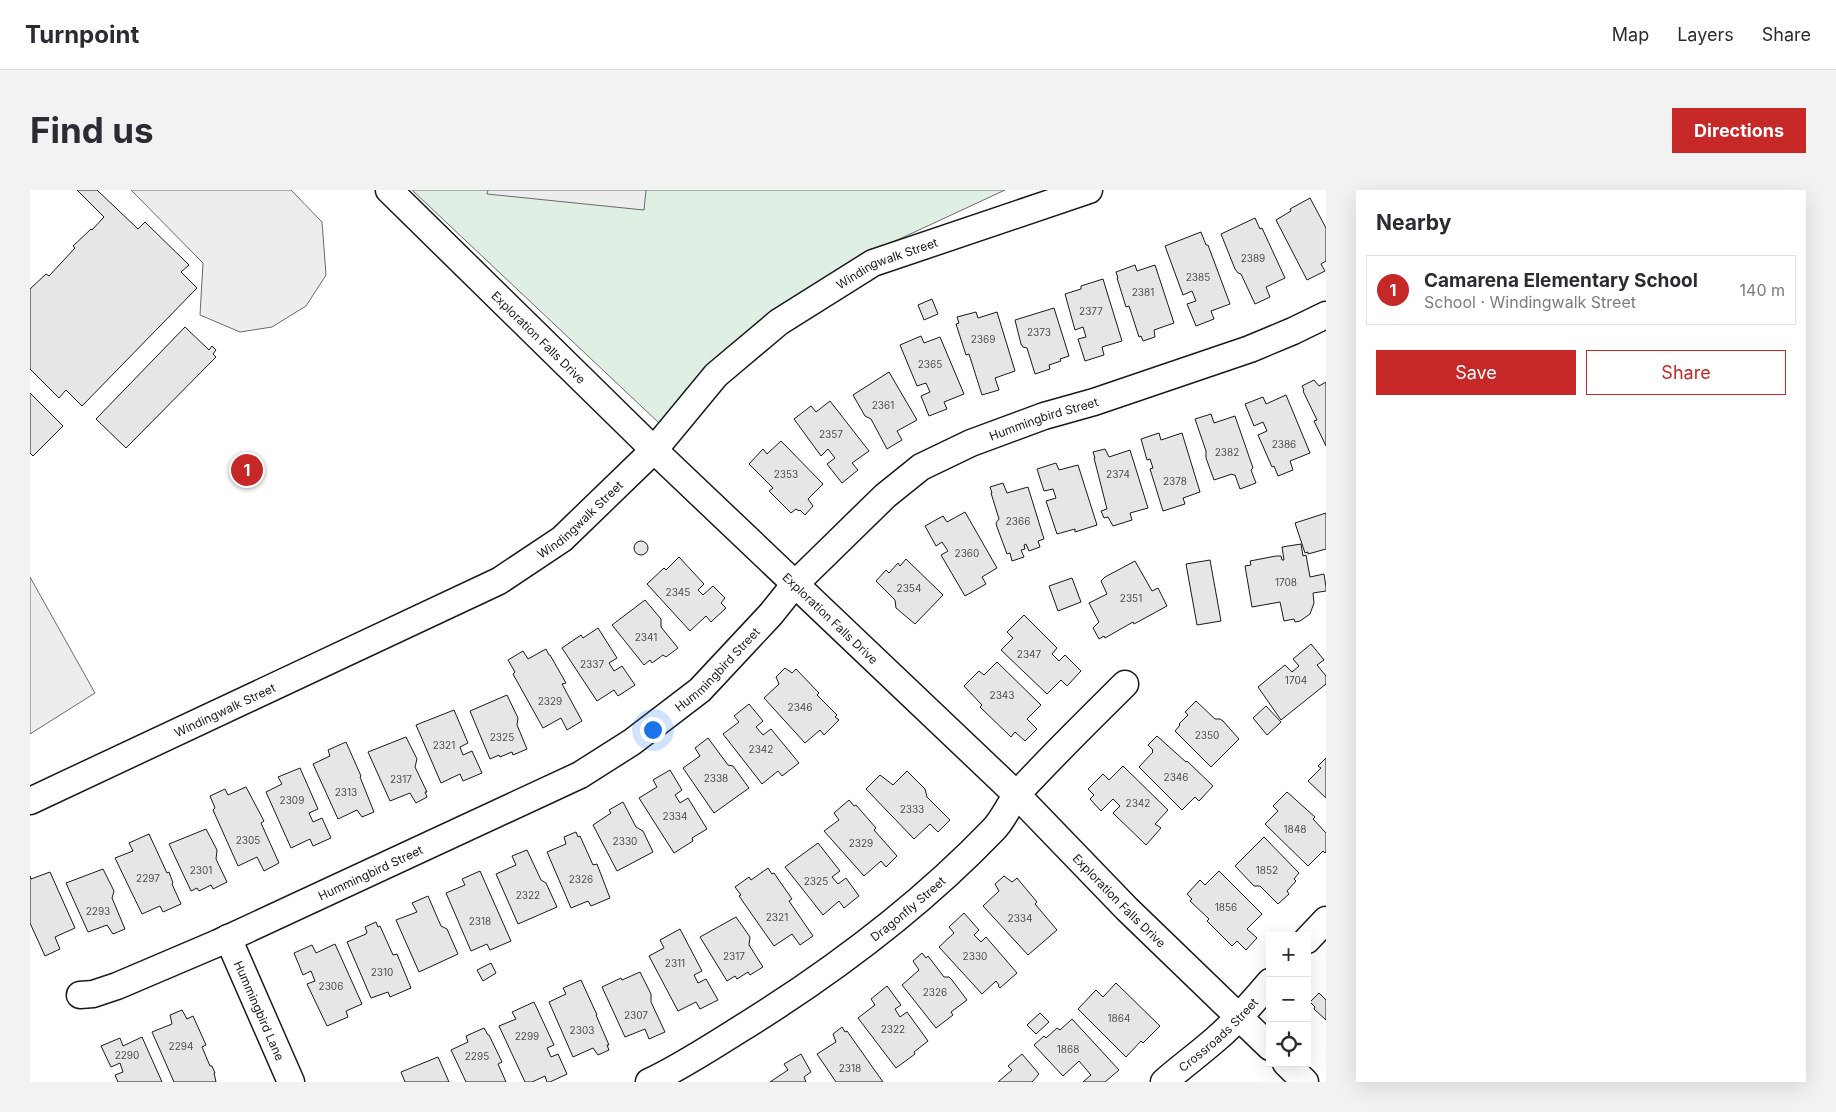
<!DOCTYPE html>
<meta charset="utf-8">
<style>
:root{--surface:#fff;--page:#f2f2f3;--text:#2b2b33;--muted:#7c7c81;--line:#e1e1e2;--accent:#c62828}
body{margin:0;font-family:Inter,sans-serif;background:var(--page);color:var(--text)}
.controls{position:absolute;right:15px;bottom:15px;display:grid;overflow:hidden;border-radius:0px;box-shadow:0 5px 20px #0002}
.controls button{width:45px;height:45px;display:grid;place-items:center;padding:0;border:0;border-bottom:1px solid var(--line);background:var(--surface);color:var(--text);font:25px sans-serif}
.you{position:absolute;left:622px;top:539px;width:18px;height:18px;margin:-12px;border:4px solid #fff;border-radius:50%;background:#1a73e8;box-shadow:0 0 0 8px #1a73e833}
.badge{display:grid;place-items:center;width:32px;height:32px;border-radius:50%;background:var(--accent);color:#fff;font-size:16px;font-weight:700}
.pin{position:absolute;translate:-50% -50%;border:2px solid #fff;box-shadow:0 1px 5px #0006}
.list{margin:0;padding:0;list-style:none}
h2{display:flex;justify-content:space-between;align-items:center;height:65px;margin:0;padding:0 20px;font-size:21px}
h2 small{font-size:16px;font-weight:400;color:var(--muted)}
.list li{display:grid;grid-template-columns:32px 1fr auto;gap:15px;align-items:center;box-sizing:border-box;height:70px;margin:0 10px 10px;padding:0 10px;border:1px solid var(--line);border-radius:0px}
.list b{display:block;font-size:19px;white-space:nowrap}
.list p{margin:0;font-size:16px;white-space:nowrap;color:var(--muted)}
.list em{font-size:16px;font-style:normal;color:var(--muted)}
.actions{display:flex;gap:10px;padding:15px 20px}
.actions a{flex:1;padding:11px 0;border:1px solid var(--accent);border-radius:0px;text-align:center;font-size:18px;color:var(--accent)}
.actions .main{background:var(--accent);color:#fff}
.icon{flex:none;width:28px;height:28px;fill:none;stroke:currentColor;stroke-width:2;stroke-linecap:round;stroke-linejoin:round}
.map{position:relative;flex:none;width:1296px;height:892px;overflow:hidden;border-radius:0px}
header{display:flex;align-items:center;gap:30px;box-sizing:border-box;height:70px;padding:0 25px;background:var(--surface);border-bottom:1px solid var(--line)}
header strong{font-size:24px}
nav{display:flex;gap:28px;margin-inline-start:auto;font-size:18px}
.intro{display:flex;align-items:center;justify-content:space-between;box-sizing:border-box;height:120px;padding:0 30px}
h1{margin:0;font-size:35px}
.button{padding:12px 22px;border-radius:0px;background:var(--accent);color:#fff;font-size:18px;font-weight:700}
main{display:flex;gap:30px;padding:0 30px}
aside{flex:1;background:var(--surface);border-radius:0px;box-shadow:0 5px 20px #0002}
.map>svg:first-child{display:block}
</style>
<header>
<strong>Turnpoint</strong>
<nav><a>Map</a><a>Layers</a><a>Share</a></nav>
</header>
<div class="intro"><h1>Find us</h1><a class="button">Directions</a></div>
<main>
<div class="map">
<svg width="1296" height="892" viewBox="0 0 1296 892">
<rect width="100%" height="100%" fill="#fff"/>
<path fill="#e0efe3" stroke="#6a6a6a" d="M382,0h593l-155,72 -166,135 -25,26z"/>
<path fill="#ededed" stroke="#6a6a6a" d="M101,0h160l31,32 4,53 -20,31 -34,21 -32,5 -40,-17 3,-52z
M458,0h158l-2,20 -157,-16z
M0,387l65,116 -65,41z"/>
<path fill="#e6e6e6" stroke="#1a1a1a" d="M47,0h20l41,39 7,-7 44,43 -8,7 16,16 -115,118 -16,-16 -7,8 -29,-29v-80l16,-15 3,2 26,-28 -2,-2 18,-17 1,1 12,-13z
M1280,8l16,30v33l-5,3 4,7 -18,9 -31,-60 15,-9 -1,-2z
M1225,28l5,11 2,-1 23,50 -19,9 4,10 -15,7 -14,-30 -3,-1 -3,-4 -14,-35z
M1171,42l5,13h2l22,59 -19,7 3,8 -18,7 -9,-22 9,-3 -4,-10 -9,4 -18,-49z
M1105,75l2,6 18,-6 19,58 -20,7 1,7 -12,4 -2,-5 -2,1 -10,-31 -3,1 -9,-29h1l-2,-6z
M1073,89l19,62 -20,6 2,8 -19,6 -7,-22 8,-2 -3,-10 -8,3 -10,-36 16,-5v-3z
M902,109l6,15 -14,6 -6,-15z
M1024,118l15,48 -9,3 1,2 -12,4 1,4 -15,5 -8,-26 -4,-1 -2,-3 -6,-24z
M946,122l2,6 19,-6 18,59 -20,7 4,12 -17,5 -13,-41 -3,1 -10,-31 3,-1 -2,-6z
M155,137l24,23 3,-4 4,4 -3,4 3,3 -90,91 -30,-29z
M891,146l3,7 16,-6 24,57 -20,8 3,7 -18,7 -8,-20 9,-4 -4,-9 -9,3 -17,-41z
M859,182l28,48 -20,11 5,9 -15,9 -16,-30 -6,-3 -12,-21z
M1284,190l5,6 7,-4v64l-12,-25 3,-1 -14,-29 1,-1 -2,-4z
M0,203l33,33 -30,30 -3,-3z
M1256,205l24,58 -20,8 3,9 -15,6 -4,-10 -2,1 -14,-32 9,-4 -4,-9 -9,4 -9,-22 18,-7 3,7z
M800,211l39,50 -17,12 6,7 -16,13 -15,-19 8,-6 -7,-9 -7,7 -27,-37 17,-13 5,6z
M1181,224l3,9 21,-7 18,52 -2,2 5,13 -16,6 -5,-14h-2l-1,-1 -18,6 -8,-22v-7l-11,-32z
M1129,243l2,7 21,-7 18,59 -17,6 2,6 -22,7 -13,-42 3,-1 -3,-9 -3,1 -6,-21z
M751,251l42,43 -15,15 5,7 -8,9 -5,-5 -1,1 -3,-2 -5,4 -22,-22 4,-3 -24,-24 14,-15 4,5z
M1075,259l4,8 21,-7 18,58 -18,5 2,7 -19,6 -5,-9 -4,1 -3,-7 6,-2 -13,-51h1l-2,-6z
M1026,273l3,7 19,-5 19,60 -22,7v-3l-18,5 -11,-33 10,-3 -3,-9 -9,2 -7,-22z
M973,293l4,10 21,-6 16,52 -6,2 2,6 -11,4 -3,-7 -2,1 1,4 -4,1 3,7 -12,4 -2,-8 -3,1 -10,-27 -1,-4 3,-4 -8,-26h1l-2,-6z
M935,322l32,56 -15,9 4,7 -21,12 -24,-41 7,-4 -6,-9 -6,4 -11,-20 18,-10 4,6z
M1296,323v36l-18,5v-2l-3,1 -10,-30z
M604 358a7 7 0 1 1 14 0a7 7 0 1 1-14 0Z
M1271,354l2,12 3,-1 4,22 14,-3 2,13v4l-13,2 1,10 -4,11 -10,7 -5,1 -1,-3 -10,2 -4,-19 -28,5 -7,-41 6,-1 -1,-4 26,-5h5l1,4h2l-2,-13z
M649,367l25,27 -6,6 5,5 10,-9 12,12 -4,5 5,5 -15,14 -5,-6 -16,15 -43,-47 17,-16 2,2z
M876,369l37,36 -28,29 -19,-16 -1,-8 -19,-19 10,-11 3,3 9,-10 2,3z
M1180,370l11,61 -24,4 -11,-61z
M1105,371l17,30 6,-3 9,18 -33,18 -1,-2 -28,16 -1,-2 -5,3 -6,-11 6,-6 -10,-19 18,-9 -6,-13 4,-4z
M1042,388l9,24 -23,9 -9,-25z
M615,410l16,19v8l17,21 -12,9 -3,-2 -11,8 -2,-3 -6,5 -32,-40z
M994,425l33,33 -5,6 7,7 6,-6 16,16 -14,15 -6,-6 -14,14 -46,-44 12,-12 -6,-6z
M568,438l19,30 -8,5 5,8 8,-5 13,19 -17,11 -4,-6 -17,11 -35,-53 19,-13 2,3z
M1281,454l13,16 -7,5 9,11v8l-45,36 -23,-33 27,-22 7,7 7,-6 -6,-7z
M516,459l3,6h1l16,28 -4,1 20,37 -15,9 -6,-12 -18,10 -30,-54 2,-2 -7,-12 15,-9 5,8z
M967,472l44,43 -14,14 10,10 -12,12 -10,-9 -4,5 -31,-30 2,-2 -18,-19 15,-15 5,4z
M755,478l7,5 4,-4 23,24 -2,2 20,20 -2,2 4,3 -15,15 -4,-5 -15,13 -41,-45 15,-14 -3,-7z
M477,505l11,23 -1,7 10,24 -14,6 -1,-3 -12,5 -1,-2 -9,4 -20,-48z
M1166,511l19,18h5l3,2 16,18 -28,28 -36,-36 5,-6 -1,-1 9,-9 -3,-3z
M719,514l14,17 -7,6 7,8 8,-6 28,34 -17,13 -4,-5 -16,13 -39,-50 16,-12 -5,-6z
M1236,516l15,16 -14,13 -14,-17z
M424,520l14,33 -8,4 3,8 9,-4 10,22 -19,8 -3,-7 -19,9 -25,-58z
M1127,546l29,26 1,-1 26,25 -14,15 -4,-4 -13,13 -43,-43 14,-15 -1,-1 1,-1 -5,-5z
M376,547l11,22 -2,8 12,25h-2l2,5 -11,6 -6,-10 -20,8 -22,-49z
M678,548l20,27 5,1 16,22 -35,25 -31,-45 17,-12 -5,-8z
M316,552l15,34 -1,1 14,35 -12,5 -5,-7 -19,9 -25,-55 17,-8 -2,-6z
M1296,568v40l-18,-17 13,-13 -3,-2z
M1093,576l45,44 -13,14 6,4 -15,17 -33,-32 7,-7 -7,-7 -12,12 -11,-12 4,-4 -6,-6 15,-15 6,6z
M270,578l18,41 -9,4 4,9 9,-4 9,20 -18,8 -3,-7 -19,9 -25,-56 16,-8 -4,-7z
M640,580l12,20 -7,5 5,8 8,-5 19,31 -15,9 1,3 -19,12 -35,-55 18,-11 -4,-7z
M877,581l18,18 2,8 23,23 -12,12 -8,-8 -16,15 -48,-50 14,-14 13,10z
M216,597l18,34 -3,2 18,40 -15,8 -7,-14 -19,9 -25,-56 2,-2 -5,-12 15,-7 3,6z
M1257,602l28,25 -2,2 13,14v19l-1,1 -2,-2 -15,15 -43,-42 13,-13 -5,-5z
M819,610l5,6 2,-1 20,23 -2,2 23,26 -11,11 -5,-6 -17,15 -40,-45 15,-11 -5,-7z
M593,612l13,25 7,4 10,21 -36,19 -24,-46 18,-12 -2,-3z
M176,639l11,21 -1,9 11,23 -14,7 -2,-4 -12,6 -2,-3 -6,3 -22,-47z
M546,642l2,5 2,-1 13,29 4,-1 13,34 -19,8 -3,-5 -17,7 -24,-56 19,-8 -2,-7z
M119,644l18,39 2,-1 4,11 -1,1 9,20 -18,8 -3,-6 -18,8 -27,-56 18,-7 -4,-8z
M1234,647l35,36 -5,6 2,2 -9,10 2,3 -11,10 -18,-18h-6l-19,-20z
M788,653l22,28 -8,6 6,7 8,-6 13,18 -15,12 -5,-7 -16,14 -38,-48z
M497,660l14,30 5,3 11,24 -39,17 -22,-50 20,-9 -4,-9z
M738,678l4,6 2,-1 18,26 -3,2 24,35 -13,9 -8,-11 -18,12 -35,-50 2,-1 -6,-8 14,-10 2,3z
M73,679l11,22 -2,7 13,31 -12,5 -6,-9 -19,7 -22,-49z
M450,681l31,70 -21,9 -3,-6 -16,7 -25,-58 19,-8 -3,-6z
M1189,681l43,43 -15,15 10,9 -11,12 -9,-9 -5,5 -25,-25 2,-2 -19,-18 2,-2 -5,-5 13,-14 5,5z
M20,682l25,56 -20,9 5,12 -15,7 -15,-33v-47l1,3z
M974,686l8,6 5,-4 20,24 -2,2 22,26 -29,25 -45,-49 16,-15 -4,-7z
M398,706l13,30 6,3 11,25 -39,18 -23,-52 21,-8 -5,-9z
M934,723l15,17 -5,5 7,7 5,-5 31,36 -17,15 -2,-2 1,-1 -3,-4 -14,13 -43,-47 15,-14 -5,-6z
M706,727l14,20 -1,8 14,22 -13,8 -2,-3 -11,7 -2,-3 -8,5 -27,-44z
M346,732l2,5 2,-1 13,29 4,-1 14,34 -21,9 -2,-5 -17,6 -24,-56 19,-8 1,-2 -2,-5z
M650,739l22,42 -8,4 4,8 8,-4 12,21 -18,9 -4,-7 -18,9 -29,-55 15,-8 -4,-8z
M305,754l27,60 -16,7 2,6 -21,9 -20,-42 8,-3 -4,-10 -8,4 -9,-22 18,-8 4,8z
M892,763l4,5 2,-2 16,21h5l3,3 15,20 -16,12 2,3 -17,13 -34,-43 17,-15 -6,-9z
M461,773l5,10 -13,8 -6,-11z
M610,782l11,22v8l14,30 -16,7 -4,-10 -20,8 -23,-50 19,-9 1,2z
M551,790l16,35h-1l13,30h-2l2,5 -11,5 -5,-7 -20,9 -24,-55 17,-8 -3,-6z
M1086,793l44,43 -17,17 -2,-2 -15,16 -48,-48 18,-19 7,7z
M857,796l14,19 -6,4 5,8 7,-5 21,29 -14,11 1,2 -19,14 -38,-50 17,-13 -4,-6z
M1289,803l7,7v20l-12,-11 1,-2 -5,-5z
M504,812l20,43 -7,3 4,9 7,-3 9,20 -17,8h-3l-2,-6 -13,6h-7l-26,-56 17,-7 -4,-7z
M152,820l5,9 6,-3 13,29 -4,2 8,19h2l3,7h-1l2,9h-42l-22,-50 20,-8 -2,-9z
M1010,823l9,9 -13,12 -9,-9z
M1042,829l47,51 -14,12h-22l8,-7 -12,-14 -16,15 -29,-31 10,-9 2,2 11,-10 3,2z
M812,837l3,5 2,-1 36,51h-47l-19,-28 19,-12 -3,-8z
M454,838l4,7h1l13,27 -4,2 8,18h-40l-15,-32 17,-8 -2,-6z
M112,847l20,45h-44l-3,-7 8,-3 -3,-9 -9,4 -10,-21 19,-8 3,8z
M771,864l10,18 -7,5 2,5h-36l18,-12 -4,-6z
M992,864l17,20 -7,8h-34l14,-12 -4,-4z
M408,867l11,25h-44l-4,-10z"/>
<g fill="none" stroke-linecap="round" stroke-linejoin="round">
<defs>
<g id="minor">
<path id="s1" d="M359,0l265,260 363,345 110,114 143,138"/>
<path id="s2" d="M0,611l469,-220 63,-42 92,-89 62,-75 63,-53 94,-59 216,-73"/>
<path id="s3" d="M198,748l63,144"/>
<path d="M1277,750l19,-20"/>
<path id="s4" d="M50,805l13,-1 24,-8 101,-43 362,-168 52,-33 68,-52 71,-76 24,-30 90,-88 36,-29 50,-24 73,-27 50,-14 156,-53 43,-18 33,-16"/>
<path d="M1256,873l19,19"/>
<path id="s5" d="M619,892c30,-14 59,-33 88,-51 91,-56 182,-124 256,-201 11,-11 16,-26 26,-38 34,-37 70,-72 106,-108"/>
<path id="s6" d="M1134,892c17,-15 35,-28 52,-43 20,-17 37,-37 54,-57"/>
</g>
</defs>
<use href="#minor" stroke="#1a1a1a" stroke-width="29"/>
<use href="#minor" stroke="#fff" stroke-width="26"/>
</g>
<g text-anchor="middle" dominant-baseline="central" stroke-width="4" stroke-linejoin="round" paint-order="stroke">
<g font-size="10" fill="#4d4d4d">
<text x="1223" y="68">2389</text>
<text x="1168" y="87">2385</text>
<text x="1113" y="102">2381</text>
<text x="1061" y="121">2377</text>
<text x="1009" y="142">2373</text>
<text x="953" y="149">2369</text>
<text x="900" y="174">2365</text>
<text x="853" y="215">2361</text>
<text x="801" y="244">2357</text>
<text x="1254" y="254">2386</text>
<text x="1197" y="262">2382</text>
<text x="756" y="284">2353</text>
<text x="1088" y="284">2374</text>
<text x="1145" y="291">2378</text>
<text x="988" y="331">2366</text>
<text x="937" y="363">2360</text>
<text x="1256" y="392">1708</text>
<text x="879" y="398">2354</text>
<text x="648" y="402">2345</text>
<text x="1101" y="408">2351</text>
<text x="616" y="447">2341</text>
<text x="999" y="464">2347</text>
<text x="562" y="474">2337</text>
<text x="1266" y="490">1704</text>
<text x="972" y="505">2343</text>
<text x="520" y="511">2329</text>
<text x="770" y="517">2346</text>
<text x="1177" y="545">2350</text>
<text x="472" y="547">2325</text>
<text x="414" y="555">2321</text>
<text x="731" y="559">2342</text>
<text x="1146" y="587">2346</text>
<text x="686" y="588">2338</text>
<text x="371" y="589">2317</text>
<text x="316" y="602">2313</text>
<text x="262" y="610">2309</text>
<text x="1108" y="613">2342</text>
<text x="882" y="619">2333</text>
<text x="645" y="626">2334</text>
<text x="1265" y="639">1848</text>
<text x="218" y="650">2305</text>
<text x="595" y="651">2330</text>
<text x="831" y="653">2329</text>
<text x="171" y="680">2301</text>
<text x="1237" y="680">1852</text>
<text x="118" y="688">2297</text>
<text x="551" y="689">2326</text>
<text x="786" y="691">2325</text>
<text x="498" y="705">2322</text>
<text x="1196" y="717">1856</text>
<text x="68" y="721">2293</text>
<text x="747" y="727">2321</text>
<text x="990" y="728">2334</text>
<text x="450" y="731">2318</text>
<text x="704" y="766">2317</text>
<text x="945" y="766">2330</text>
<text x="645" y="773">2311</text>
<text x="352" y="782">2310</text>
<text x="301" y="796">2306</text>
<text x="905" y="802">2326</text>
<text x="606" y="825">2307</text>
<text x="1089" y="828">1864</text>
<text x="863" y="839">2322</text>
<text x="552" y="840">2303</text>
<text x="497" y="846">2299</text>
<text x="151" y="856">2294</text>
<text x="1038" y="859">1868</text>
<text x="97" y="865">2290</text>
<text x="447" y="866">2295</text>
<text x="820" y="878">2318</text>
</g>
<g font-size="12" fill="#1a1a1a" stroke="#fff">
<text stroke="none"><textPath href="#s2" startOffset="1025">Windingwalk Street</textPath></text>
<text stroke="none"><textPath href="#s1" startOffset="210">Exploration Falls Drive</textPath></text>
<text stroke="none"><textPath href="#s4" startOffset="1141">Hummingbird Street</textPath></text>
<text stroke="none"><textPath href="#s2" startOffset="620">Windingwalk Street</textPath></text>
<text stroke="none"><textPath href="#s1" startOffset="615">Exploration Falls Drive</textPath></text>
<text stroke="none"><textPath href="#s4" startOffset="721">Hummingbird Street</textPath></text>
<text stroke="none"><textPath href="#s2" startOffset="215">Windingwalk Street</textPath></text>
<text stroke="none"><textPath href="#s4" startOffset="316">Hummingbird Street</textPath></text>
<text stroke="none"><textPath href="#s1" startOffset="1019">Exploration Falls Drive</textPath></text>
<text stroke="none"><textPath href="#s5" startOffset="312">Dragonfly Street</textPath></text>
<text stroke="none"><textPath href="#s3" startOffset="79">Hummingbird Lane</textPath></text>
<text stroke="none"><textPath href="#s6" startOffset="72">Crossroads Street</textPath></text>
</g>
</g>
</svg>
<div class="controls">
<button>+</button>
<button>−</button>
<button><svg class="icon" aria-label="locate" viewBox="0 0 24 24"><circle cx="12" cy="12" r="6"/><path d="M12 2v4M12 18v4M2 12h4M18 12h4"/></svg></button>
</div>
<div class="you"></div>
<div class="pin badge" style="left:217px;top:280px">1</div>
</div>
<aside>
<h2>Nearby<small></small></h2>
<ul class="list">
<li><span class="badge">1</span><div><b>Camarena Elementary School</b><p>School · Windingwalk Street</p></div><em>140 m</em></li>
</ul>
<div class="actions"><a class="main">Save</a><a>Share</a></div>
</aside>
</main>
